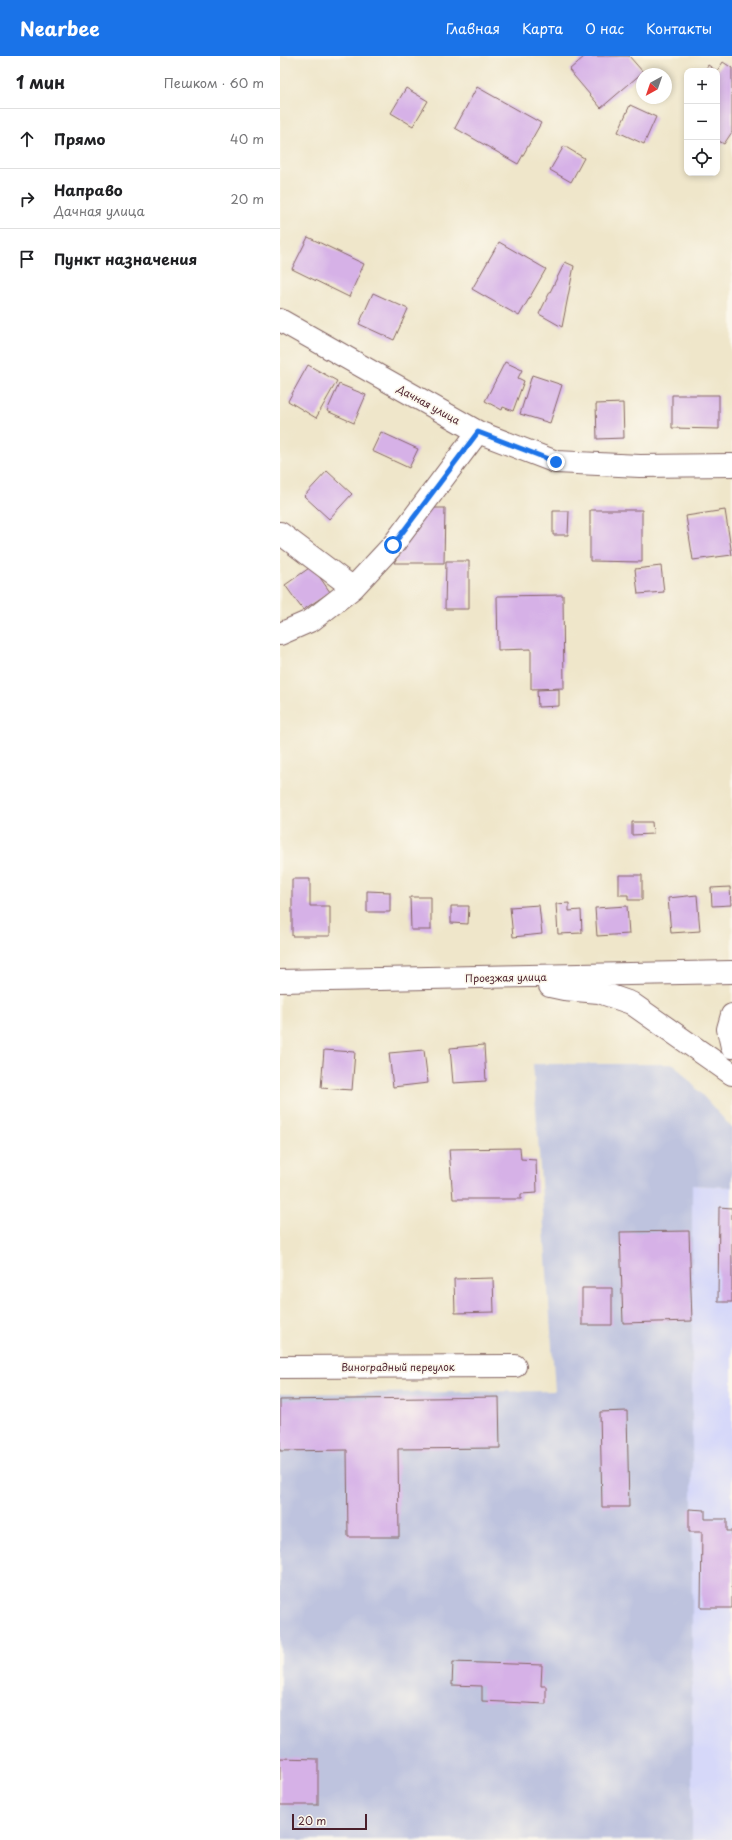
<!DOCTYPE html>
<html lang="ru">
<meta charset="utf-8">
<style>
:root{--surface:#fff;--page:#f6f6f6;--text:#202124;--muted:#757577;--line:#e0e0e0;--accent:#1a73e8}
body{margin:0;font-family:"Playpen Sans",sans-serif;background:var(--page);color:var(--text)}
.controls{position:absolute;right:12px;top:12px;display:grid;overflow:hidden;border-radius:8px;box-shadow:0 2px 6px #0003}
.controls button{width:36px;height:36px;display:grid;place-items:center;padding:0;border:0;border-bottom:1px solid var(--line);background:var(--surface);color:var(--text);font:20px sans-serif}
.compass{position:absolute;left:356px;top:12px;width:36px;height:36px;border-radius:50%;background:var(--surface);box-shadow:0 2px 6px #0003;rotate:220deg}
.scale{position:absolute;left:12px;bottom:10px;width:75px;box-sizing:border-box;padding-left:4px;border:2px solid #4a1f2b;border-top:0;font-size:11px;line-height:14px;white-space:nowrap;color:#4a1f2b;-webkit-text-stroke:3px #fbf7ec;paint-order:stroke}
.stop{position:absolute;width:12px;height:12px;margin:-9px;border:3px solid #1a73e8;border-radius:50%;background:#fff}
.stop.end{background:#1a73e8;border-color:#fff;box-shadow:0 1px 4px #0008}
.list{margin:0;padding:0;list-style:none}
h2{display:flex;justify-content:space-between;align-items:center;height:52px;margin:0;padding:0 16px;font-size:17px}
h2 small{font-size:13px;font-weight:400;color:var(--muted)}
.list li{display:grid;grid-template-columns:26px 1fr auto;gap:12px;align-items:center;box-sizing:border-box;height:60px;padding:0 16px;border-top:1px solid var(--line)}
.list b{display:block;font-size:15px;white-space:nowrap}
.list p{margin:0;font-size:13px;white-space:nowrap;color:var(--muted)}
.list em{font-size:13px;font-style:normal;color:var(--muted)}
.icon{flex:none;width:22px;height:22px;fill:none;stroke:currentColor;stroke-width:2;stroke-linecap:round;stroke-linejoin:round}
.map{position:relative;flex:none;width:452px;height:1784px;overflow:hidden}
header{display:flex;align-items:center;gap:24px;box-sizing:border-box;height:56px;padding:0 20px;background:var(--accent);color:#fff}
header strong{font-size:19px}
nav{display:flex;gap:22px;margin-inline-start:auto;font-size:14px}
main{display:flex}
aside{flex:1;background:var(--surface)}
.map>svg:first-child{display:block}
</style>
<header>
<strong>Nearbee</strong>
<nav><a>Главная</a><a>Карта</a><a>О нас</a><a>Контакты</a></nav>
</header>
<main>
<aside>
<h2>1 мин<small>Пешком · 60 m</small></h2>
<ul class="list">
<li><svg class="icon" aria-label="ahead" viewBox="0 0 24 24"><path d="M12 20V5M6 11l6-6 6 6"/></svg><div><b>Прямо</b></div><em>40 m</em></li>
<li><svg class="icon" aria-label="right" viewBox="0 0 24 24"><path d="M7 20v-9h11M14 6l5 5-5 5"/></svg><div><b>Направо</b><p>Дачная улица</p></div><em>20 m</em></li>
<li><svg class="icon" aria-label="arrive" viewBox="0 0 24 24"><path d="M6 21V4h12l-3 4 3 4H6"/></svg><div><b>Пункт назначения</b></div></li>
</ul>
</aside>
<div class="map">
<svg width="452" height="1784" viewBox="0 0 452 1784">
<rect width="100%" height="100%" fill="#fbf7ec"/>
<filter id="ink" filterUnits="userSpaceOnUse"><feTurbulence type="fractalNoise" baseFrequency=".025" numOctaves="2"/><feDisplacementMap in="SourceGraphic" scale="8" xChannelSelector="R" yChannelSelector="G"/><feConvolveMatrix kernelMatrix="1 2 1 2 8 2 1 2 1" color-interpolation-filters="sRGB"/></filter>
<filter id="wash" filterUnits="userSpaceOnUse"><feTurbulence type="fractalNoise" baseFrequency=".012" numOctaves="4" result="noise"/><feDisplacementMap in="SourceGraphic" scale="16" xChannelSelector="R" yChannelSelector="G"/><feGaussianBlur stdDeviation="0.9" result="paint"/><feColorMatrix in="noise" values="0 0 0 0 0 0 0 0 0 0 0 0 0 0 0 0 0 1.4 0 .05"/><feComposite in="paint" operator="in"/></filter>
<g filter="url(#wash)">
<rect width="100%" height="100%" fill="#efe6ca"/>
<path fill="#d6d8f9" d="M412,1129l40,2v653h-40z"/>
<path fill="#bec3de" d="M253,1008h141l58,64v59l-40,-2v655h-412v-446l275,-3z"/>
<g id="blocks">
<path fill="#d6b1e7" d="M305,0h44l14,16 -42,36 -32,-38z
M443,6l9,6v64l-8,12 -7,-4v-69h-12l3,-6 9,6z
M197,31l64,36 -23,41 -63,-36z
M126,32l22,13 -15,25 -22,-13z
M350,49l26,12 -12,27 -26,-12z
M284,90l20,12 -13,24 -21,-12z
M28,181l56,27 -15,33 -57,-28z
M219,186l47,27 -27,47 -47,-27z
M285,206l9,4 -12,61 -23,-13z
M93,237l35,16 -14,31 -35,-16z
M225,306l17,8 -4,8 6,3 -11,30 -10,-4 -1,3 -17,-9z
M28,309l29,16 -21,37 -28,-17z
M252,319l30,10 -12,38 -30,-9z
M59,328l27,11 -12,28 -27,-12z
M392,339h47v34l-47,-1z
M343,347l1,35 -27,1 -1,-35z
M101,376l37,17 -9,19 -37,-17z
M47,415l25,23 -23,25 -25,-23z
M144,452h21l-1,55h-50z
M310,454h52v52l-52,-1z
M445,454l7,45 -39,5 -7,-44z
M273,455h16l-1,24h-15z
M166,505h23v48h-24z
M32,510l18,26 -27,18 -18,-25z
M381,510l3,26 -26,2 -3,-25z
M283,539l1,93 -33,1v-40l-33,1 -1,-54z
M279,633v17l-21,1 -1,-17z
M352,766h20l1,12 -21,1z
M339,819h23v25h-14v-5h-9z
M12,823h18v27h20v30h-38z
M450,831l1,18 -19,1 -1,-18z
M87,835l23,1v20h-23z
M417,839l3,36 -29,2 -3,-35z
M130,841h21v33h-20z
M289,847v8l12,-1 1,23 -24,1 -2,-30z
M259,849l3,29 -29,3 -3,-30z
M171,850h18l-1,18 -17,-1z
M347,850l2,28 -32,2 -2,-28z
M204,989l2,36 -33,2 -3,-35z
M44,994l31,2 -3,38 -31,-2z
M144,994l4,33 -35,4 -4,-34z
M240,1092l1,11 15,1 1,33 -16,1v5h-68l-4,-50z
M439,1151l13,1v94h-14z
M409,1175l3,90 -69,2 -3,-91z
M213,1222l1,34 -39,1 -1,-34z
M302,1232h30v37h-30z
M219,1341l1,51 -102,1 1,88h-51l-1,-87 -67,1v-51z
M347,1355l2,96h-27l-2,-95z
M409,1453l16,1v9h22v12h5v77h-31l1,-76h-13z
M173,1606l89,3 -1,21h5v18l-64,-3v-15l-30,-1z
M0,1702l38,1v46h-38z"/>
</g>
</g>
<g filter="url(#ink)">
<use href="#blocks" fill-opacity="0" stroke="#846563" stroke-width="1"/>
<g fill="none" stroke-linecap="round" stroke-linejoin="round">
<defs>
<path id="minor" d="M0,264l198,112 78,30 84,4 92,-1
M0,477l73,55
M0,578l32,-14 41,-32 40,-43 85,-113
M0,1311l235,-1"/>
<path id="major" d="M0,925l452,-9
M270,930l14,3 35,3 32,11 101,71
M452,959l-4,14 4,18"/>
</defs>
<use href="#minor" stroke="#846563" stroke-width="24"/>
<use href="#major" stroke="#846563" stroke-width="24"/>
<use href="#minor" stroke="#fff" stroke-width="22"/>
<use href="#major" stroke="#fff" stroke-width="22"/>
</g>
</g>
<g fill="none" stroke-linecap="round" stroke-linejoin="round" filter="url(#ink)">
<path stroke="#1a73e8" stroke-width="5" d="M113,489l85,-113 78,30"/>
</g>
<g text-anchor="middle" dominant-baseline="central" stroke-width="3.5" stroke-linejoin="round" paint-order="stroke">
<g font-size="10" fill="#4a1f2b" stroke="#fbf7ec">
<text transform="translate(149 348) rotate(29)">Дачная улица</text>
<text transform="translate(226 921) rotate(-1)">Проезжая улица</text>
<text x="118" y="1310">Виноградный переулок</text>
</g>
</g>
</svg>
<div class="controls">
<button>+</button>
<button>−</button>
<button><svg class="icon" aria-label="locate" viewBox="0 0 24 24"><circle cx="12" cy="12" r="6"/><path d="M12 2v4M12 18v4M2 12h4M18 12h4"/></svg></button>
</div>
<svg class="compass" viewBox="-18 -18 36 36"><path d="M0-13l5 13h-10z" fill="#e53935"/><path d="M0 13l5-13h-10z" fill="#757577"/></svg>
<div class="scale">20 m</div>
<div class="stop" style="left:113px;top:489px"></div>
<div class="stop end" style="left:276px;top:406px"></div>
</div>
</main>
